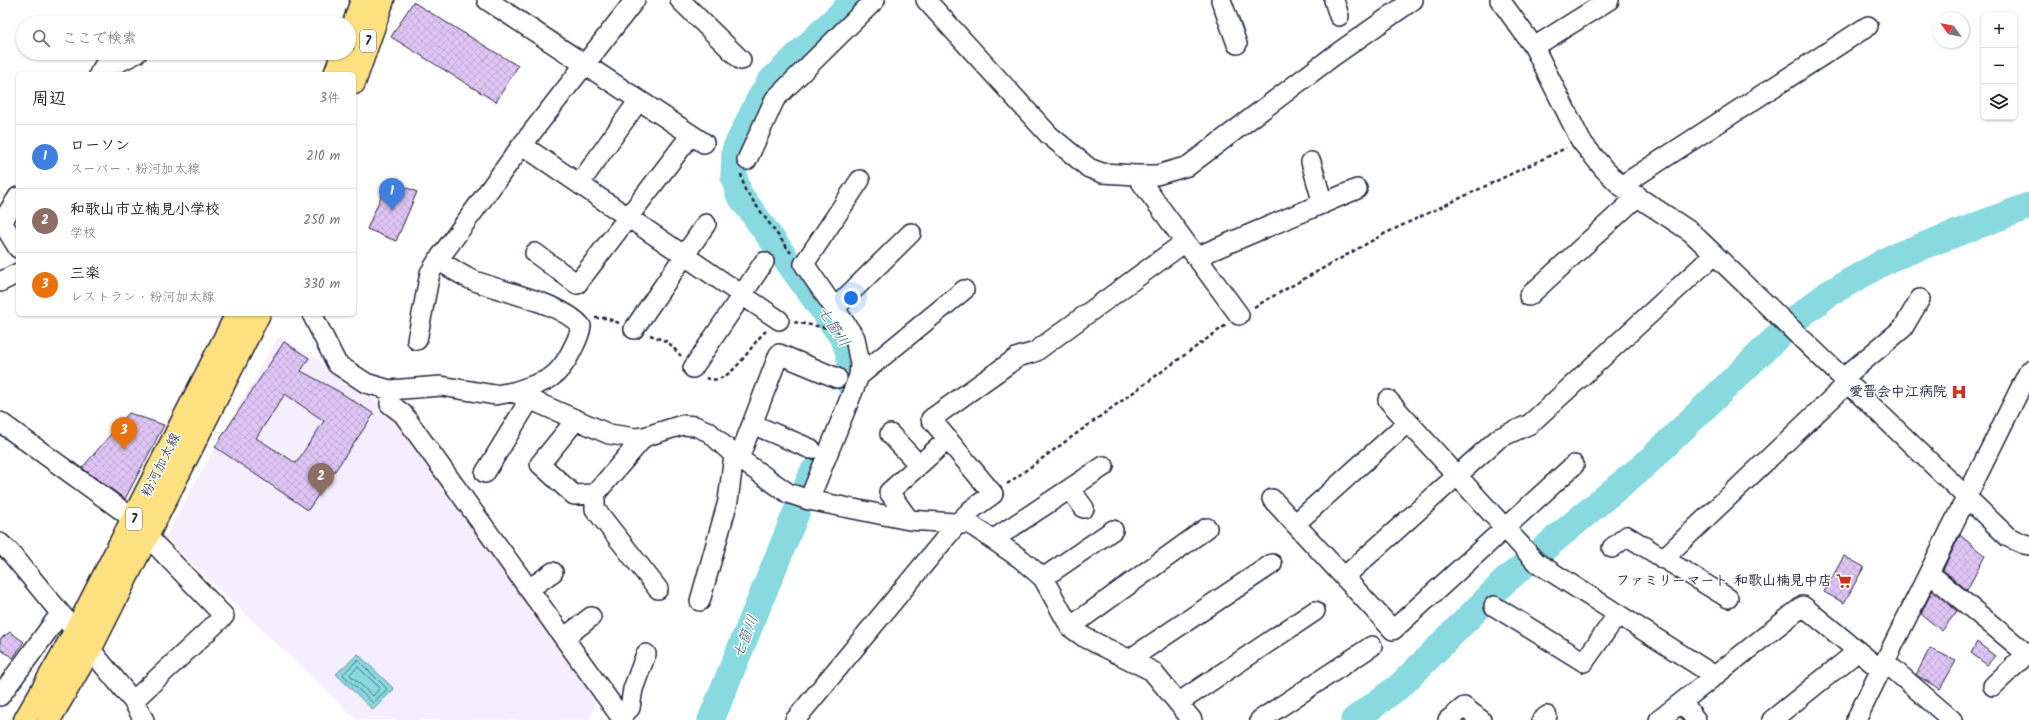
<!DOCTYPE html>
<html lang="ja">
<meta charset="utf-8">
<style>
:root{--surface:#fff;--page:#f6f6f6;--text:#202124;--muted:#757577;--line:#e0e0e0;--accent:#c8321e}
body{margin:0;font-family:Kalam,"Klee One",sans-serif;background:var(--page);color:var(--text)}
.controls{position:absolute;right:12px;top:12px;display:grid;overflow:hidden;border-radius:6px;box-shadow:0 1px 3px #0004}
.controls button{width:36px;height:36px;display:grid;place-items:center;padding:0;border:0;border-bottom:1px solid var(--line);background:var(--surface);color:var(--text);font:20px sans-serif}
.compass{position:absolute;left:1933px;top:12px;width:36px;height:36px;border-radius:50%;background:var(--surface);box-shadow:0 1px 3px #0004;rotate:303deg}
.you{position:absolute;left:851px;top:298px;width:14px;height:14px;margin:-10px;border:3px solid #fff;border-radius:50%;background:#1a73e8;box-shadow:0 0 0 6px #1a73e833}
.badge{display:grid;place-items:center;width:26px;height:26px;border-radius:50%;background:var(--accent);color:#fff;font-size:13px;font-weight:700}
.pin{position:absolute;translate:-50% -33px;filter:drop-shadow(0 1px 2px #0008)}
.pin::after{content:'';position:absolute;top:21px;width:14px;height:12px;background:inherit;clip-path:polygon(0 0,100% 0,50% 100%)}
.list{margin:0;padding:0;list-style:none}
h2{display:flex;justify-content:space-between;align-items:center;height:52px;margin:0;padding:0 16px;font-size:17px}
h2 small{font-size:13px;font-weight:400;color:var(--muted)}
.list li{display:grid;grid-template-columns:26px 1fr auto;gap:12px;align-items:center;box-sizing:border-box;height:64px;padding:0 16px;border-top:1px solid var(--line)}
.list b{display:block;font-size:15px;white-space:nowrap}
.list p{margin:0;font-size:13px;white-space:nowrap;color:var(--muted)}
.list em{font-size:13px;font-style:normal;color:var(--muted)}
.icon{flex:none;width:22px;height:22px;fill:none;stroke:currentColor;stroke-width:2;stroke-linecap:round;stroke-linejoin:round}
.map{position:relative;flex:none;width:2029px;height:720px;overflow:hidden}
.search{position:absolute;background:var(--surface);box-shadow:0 1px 3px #0004;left:16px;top:16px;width:340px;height:44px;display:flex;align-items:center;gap:10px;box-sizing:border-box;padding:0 14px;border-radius:22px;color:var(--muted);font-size:15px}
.panel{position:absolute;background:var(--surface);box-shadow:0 1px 3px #0004;left:16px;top:72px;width:340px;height:244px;border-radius:6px}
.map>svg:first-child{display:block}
</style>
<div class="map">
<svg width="2029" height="720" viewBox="0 0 2029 720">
<defs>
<pattern id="building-cross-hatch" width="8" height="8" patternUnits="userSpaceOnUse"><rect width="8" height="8" fill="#dfc5f4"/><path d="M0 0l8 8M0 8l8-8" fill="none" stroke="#bfa9d2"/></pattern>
</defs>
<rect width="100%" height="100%" fill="#fff"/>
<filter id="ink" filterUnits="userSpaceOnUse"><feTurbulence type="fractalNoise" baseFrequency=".025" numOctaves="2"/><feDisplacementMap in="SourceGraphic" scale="8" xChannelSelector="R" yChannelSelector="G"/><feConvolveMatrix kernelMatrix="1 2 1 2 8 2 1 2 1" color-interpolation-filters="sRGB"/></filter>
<g filter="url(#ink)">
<path fill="#f5eefc" d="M278,337l39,21 81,58 200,278 -8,26h-233l-192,-182 46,-84z"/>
<path fill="#88d9e0" stroke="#5f909e" d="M358,654l36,35 -21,21 -37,-36z"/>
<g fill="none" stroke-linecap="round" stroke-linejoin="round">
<path stroke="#4b6b7d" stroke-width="1" d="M358,660l29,29 -14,14 -30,-28z
M358,667l22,21 -7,8 -23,-21z"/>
<path stroke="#88d9e0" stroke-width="27" d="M849,383c4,-16 1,-29 -5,-44l-105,-145 -5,-17 1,-27 23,-48 12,-20 85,-82
M711,720l102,-248
M1354,720l47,-35 104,-104 143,-119 149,-144 31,-24 63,-36 138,-52"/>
</g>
<path fill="url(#building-cross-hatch)" stroke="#22223b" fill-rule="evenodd" d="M413,2l105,64 -22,36 -105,-65z
M388,180l29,12 -21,49 -29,-12z
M284,342l25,16 -8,13 37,20 36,23 -66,96 -93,-63zM285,394l39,27 -28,42 -40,-25z
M129,413l35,12 -39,74 -43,-31z
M1960,535l25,21 -18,34 -24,-20z
M1844,556l20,11 -20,36 -20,-11z
M1932,591l25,20 -15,20 -21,-17z
M10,632l14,10 -11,16 -13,-9v-10z
M1977,642l18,14 -8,9 -16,-12z
M1930,648l26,13 -16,28 -24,-14z"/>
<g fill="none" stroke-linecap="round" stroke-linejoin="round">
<defs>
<path id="minor" d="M487,0l217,143
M680,0l61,60
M926,0l123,135 40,33 13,5 34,2h21l31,-9 144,-109 81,-57
M1221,0l16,44
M1334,0l5,16
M1500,0l34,47 47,94 23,28 17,17 70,46 317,305 16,7 5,1
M1534,47l75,-47
M99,74l5,-8 13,-3 20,-10
M522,145l257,175
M747,160l28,-61 100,-99
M1311,162l12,42
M1136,175l103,140
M580,183l59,-83
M1621,186l247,-160
M18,197l-16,25 16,26
M535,253l42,31 114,-149
M1196,257l161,-68
M438,260c10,6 21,14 32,19 30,13 91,23 111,47 -1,9 -5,16 -9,24 -15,31 -28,32 -59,42
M0,282l18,-9
M1529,296l109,-100
M835,308l76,-75
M312,314l25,50 29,19 24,7 51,-4 54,9 18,-3 96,42 26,4 9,-1 38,-12 13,1 14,6 25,23 54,38 21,7 100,20 61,4 51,35 22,19 27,49 14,10 68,34 40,49
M634,329l72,-105
M417,340l13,-67 8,-13 84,-115 113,-145
M693,368l71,-106
M859,376l105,-86
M1842,379l61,-51 17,-29
M390,390v14l13,10 220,306
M1388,400l148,162 179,114
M575,421l-35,43 34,31 21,-1
M0,422l124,90 100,104 -91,85 11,19
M752,424l59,25
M890,434l29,31
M644,437l-49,57v15l63,80
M739,458l40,-104 58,24
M485,473l45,-74
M1070,489l14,19
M1272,499l121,131 181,-165
M809,500l50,-124 1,-12 -5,-26 -51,-74 56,-84
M909,520l-20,-28 59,-53
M1295,524l113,-102
M994,539l110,-73
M0,543l10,9 123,149
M1612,548l15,-12 101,62
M1663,559l184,-175
M1929,573l98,81
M1344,577l155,-139 31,-14 184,-169
M1043,578l70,-48
M529,589l24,-17
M700,601l28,-100 6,-46
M1494,606l90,56 34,-48
M1070,627l137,-99
M564,638l27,-21
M1130,659l142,-95
M1885,662l67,58
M1993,686l36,-34
M0,696l60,-82
M1682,702l14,18
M1178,703l137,-92
M621,717l9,-9 3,-19 13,-35
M795,720l163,-197 13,-13 22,-16 -62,-75 87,-62 17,-5 150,-110
M1260,720l112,-74
M1448,720l16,-13 17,13
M1542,720l5,-4
M1659,720l144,-114 78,64
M1772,720l86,-69
M1856,720l173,-349"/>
<path id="major" d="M349,38l13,-38
M335,74l8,-21
M354,83l29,-83
M25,720l50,-88 162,-318
M49,720l42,-72 168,-334"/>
</defs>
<use href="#minor" stroke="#22223b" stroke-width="22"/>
<use href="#major" stroke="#22223b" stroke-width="25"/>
<path stroke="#22223b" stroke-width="2.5" stroke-dasharray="4 3" stroke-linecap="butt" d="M741,174l4,16 46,63
M1254,307l130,-73 182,-86
M595,318h11l13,5
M794,322l34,6
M650,335l18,7 13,14
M706,378c25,10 44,-34 60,-47
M1007,484l219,-159"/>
<use href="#minor" stroke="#fff" stroke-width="19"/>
<use href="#major" stroke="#fde080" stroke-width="22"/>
</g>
</g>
<defs>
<symbol id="hospital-bare" viewBox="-9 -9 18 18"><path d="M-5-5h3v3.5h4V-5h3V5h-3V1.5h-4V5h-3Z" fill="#c8321e" stroke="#fff" stroke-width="2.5" paint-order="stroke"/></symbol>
<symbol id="supermarket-bare" viewBox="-9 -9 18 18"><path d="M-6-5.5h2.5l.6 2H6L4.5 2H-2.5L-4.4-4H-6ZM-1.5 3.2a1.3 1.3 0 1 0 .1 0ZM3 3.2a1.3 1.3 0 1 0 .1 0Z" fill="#c8321e" stroke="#fff" stroke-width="2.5" paint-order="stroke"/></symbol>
</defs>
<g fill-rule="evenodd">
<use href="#hospital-bare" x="1948" y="381" width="22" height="22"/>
<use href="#supermarket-bare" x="1833" y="570" width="22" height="22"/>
</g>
<g text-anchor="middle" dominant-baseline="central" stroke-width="3" stroke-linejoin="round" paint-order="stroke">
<g fill="#fff" stroke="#646476" stroke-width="1">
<rect x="360" y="30" width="16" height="22" rx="3"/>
<rect x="126" y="508" width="16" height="22" rx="3"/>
</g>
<g font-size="13" font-weight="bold" fill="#22223b">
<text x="368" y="41">7</text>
<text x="134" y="519">7</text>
</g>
<g font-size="14" font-weight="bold" fill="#22223b" stroke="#fff" text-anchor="end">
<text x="1947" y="392">愛晋会中江病院</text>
<text x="1832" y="581">ファミリーマート 和歌山楠見中店</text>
</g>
<g font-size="14" fill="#22223b" stroke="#fff">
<text transform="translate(161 465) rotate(-63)">粉河加太線</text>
</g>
<g font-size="15" font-style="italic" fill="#41596d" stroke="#fff">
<text transform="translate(833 327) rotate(57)">七箇川</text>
<text transform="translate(746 637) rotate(-68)">七箇川</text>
</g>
</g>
</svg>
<div class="controls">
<button>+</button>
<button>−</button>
<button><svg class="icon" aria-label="layers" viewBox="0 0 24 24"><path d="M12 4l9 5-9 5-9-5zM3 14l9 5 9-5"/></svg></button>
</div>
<svg class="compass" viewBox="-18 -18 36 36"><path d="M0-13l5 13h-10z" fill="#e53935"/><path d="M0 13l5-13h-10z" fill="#757577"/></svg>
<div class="you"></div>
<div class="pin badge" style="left:392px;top:211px;background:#3f7fe0">1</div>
<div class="pin badge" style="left:321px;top:496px;background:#8d6e63">2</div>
<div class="pin badge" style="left:124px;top:450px;background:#e8710a">3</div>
<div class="search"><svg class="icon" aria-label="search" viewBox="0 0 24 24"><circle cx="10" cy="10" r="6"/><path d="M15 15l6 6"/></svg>ここで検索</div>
<section class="panel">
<h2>周辺<small>3件</small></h2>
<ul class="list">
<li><span class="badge" style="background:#3f7fe0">1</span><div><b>ローソン</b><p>スーパー · 粉河加太線</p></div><em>210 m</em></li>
<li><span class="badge" style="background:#8d6e63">2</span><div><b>和歌山市立楠見小学校</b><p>学校</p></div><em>250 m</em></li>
<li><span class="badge" style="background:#e8710a">3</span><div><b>三楽</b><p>レストラン · 粉河加太線</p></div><em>330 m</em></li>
</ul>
</section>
</div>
